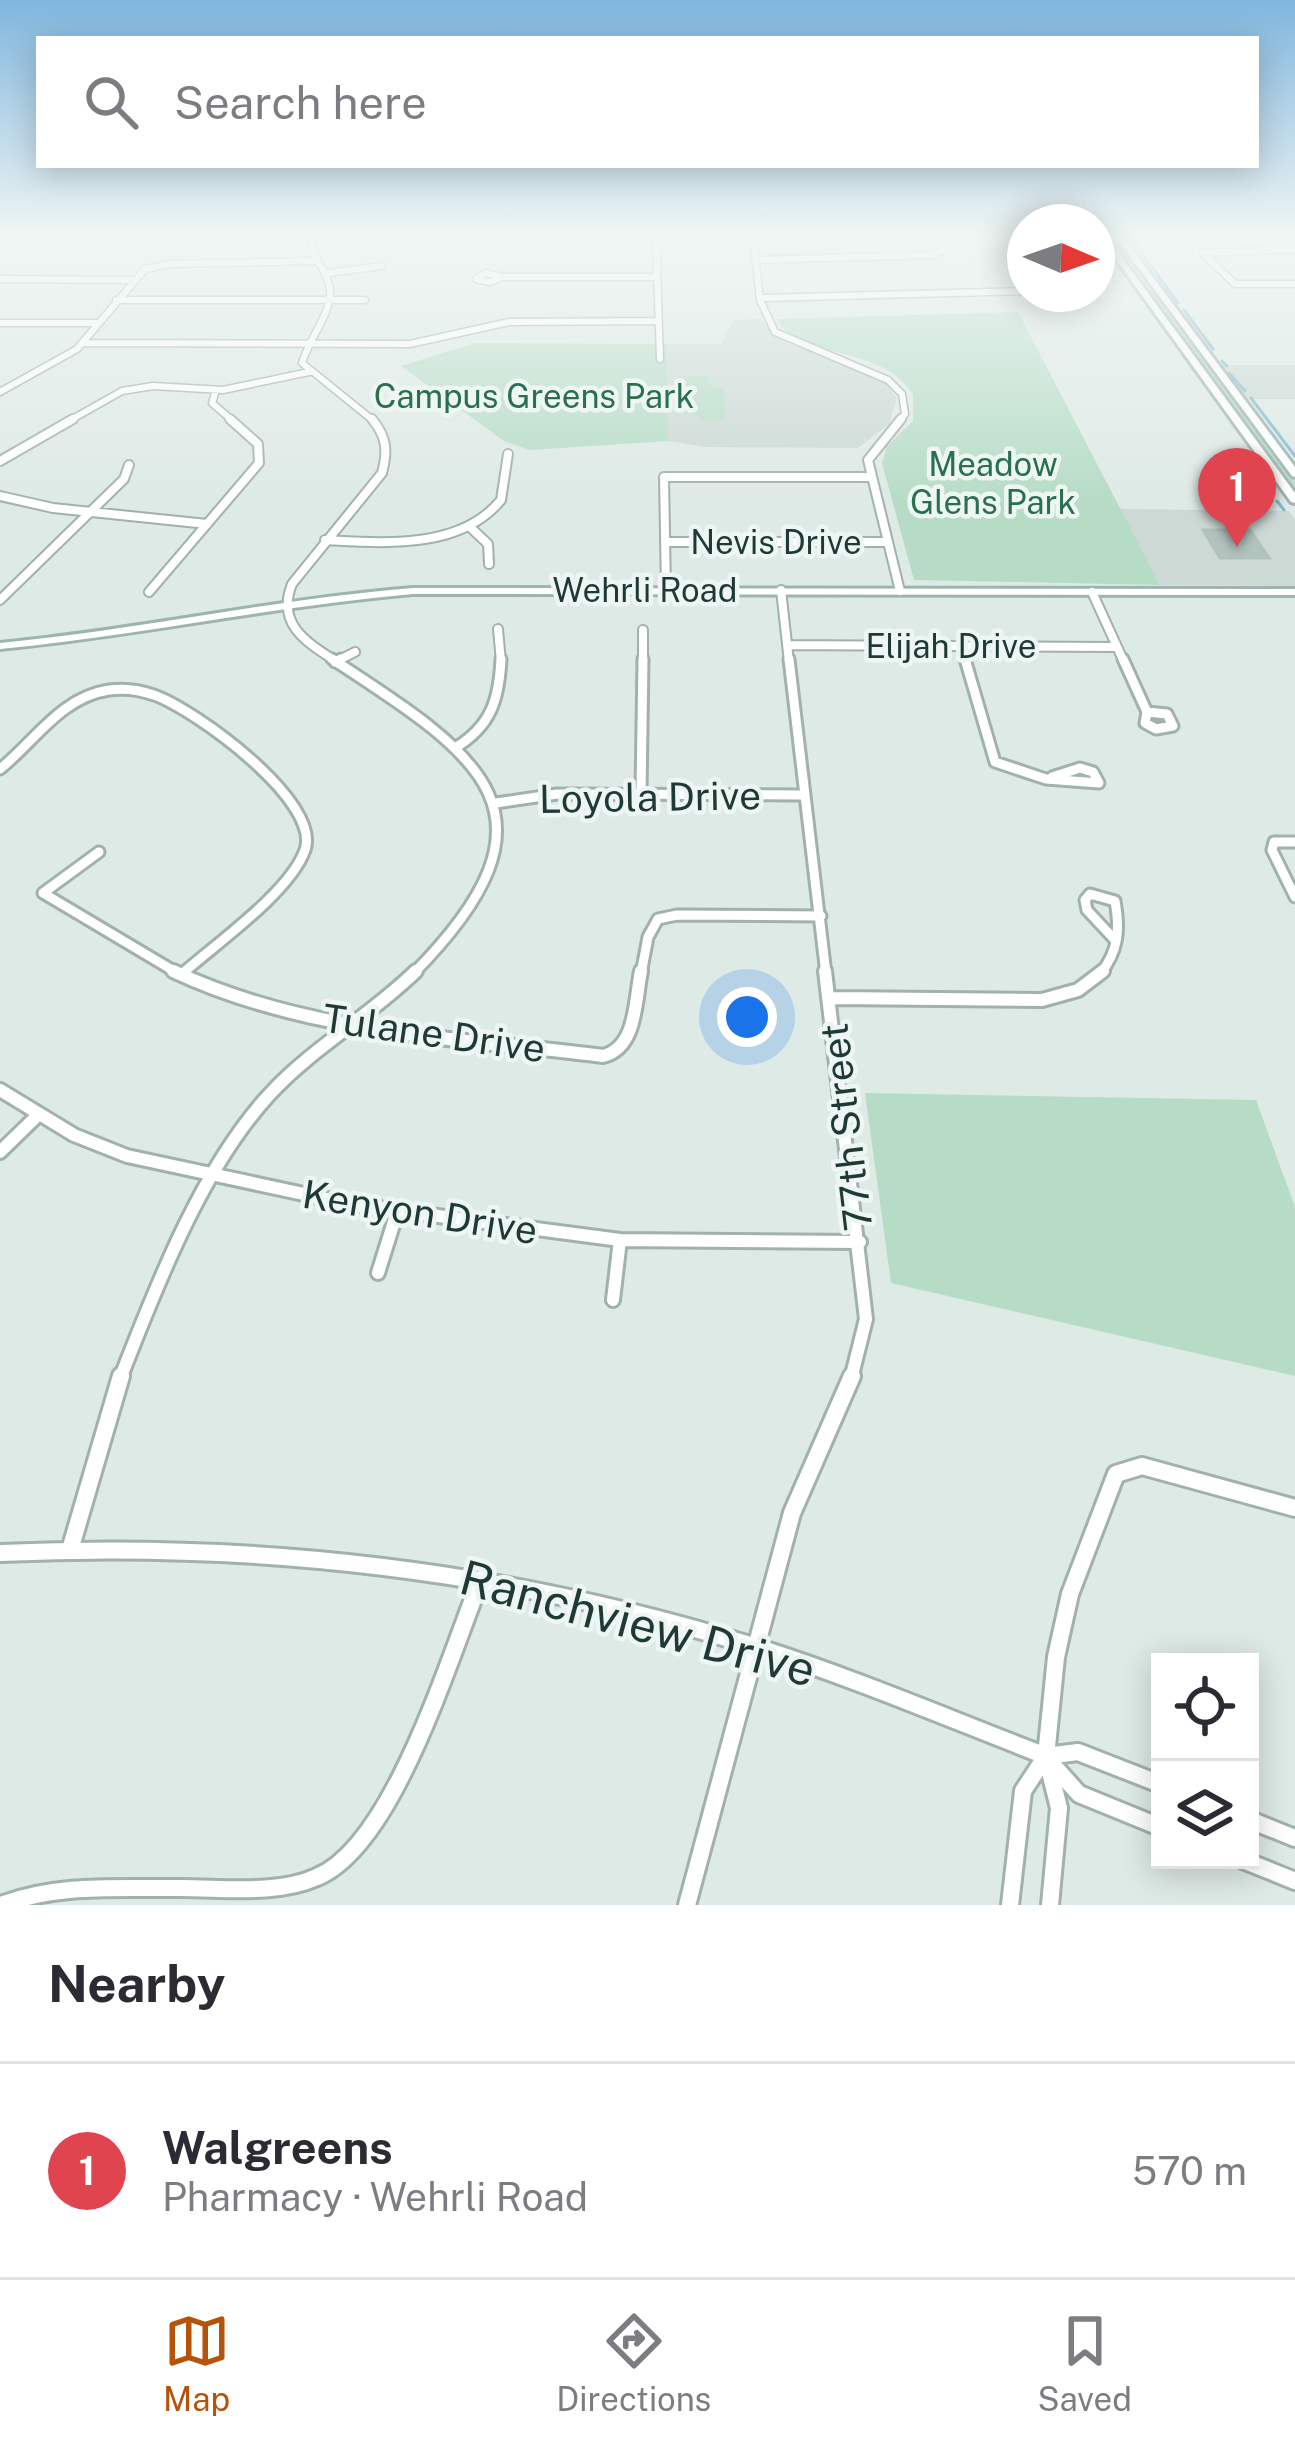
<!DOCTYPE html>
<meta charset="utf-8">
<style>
:root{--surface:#fff;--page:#f7f7f7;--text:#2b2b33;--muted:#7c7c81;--line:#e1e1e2;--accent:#b45309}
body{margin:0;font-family:"Public Sans",sans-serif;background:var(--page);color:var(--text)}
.controls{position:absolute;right:36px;bottom:36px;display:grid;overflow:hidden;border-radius:0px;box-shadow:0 6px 30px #0003}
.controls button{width:108px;height:108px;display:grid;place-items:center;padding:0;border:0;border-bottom:3px solid var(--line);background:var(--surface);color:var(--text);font:60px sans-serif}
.compass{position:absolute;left:1007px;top:204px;width:108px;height:108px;border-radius:50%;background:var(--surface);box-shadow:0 6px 30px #0003;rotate:92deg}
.you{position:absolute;left:747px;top:1017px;width:42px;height:42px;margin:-30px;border:9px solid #fff;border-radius:50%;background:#1a73e8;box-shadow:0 0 0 18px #1a73e833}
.badge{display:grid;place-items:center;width:78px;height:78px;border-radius:50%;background:var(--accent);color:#fff;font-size:39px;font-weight:700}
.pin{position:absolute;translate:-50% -99px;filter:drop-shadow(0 3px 6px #0008)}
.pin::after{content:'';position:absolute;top:63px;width:42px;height:36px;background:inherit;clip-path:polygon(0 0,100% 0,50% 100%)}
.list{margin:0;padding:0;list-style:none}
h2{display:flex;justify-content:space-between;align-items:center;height:156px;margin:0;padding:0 48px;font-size:51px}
h2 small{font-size:39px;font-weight:400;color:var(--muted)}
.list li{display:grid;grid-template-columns:78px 1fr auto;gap:36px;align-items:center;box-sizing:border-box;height:216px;padding:0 48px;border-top:3px solid var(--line)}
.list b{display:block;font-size:45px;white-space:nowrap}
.list p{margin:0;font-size:39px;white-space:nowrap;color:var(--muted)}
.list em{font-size:39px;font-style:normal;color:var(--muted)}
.icon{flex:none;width:66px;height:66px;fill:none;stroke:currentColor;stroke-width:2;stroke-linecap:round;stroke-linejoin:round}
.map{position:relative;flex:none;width:1295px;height:1905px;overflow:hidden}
.search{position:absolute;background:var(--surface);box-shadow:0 6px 30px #0003;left:36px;right:36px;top:36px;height:132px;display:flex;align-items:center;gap:30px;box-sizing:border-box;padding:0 42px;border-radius:0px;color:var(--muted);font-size:45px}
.sheet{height:372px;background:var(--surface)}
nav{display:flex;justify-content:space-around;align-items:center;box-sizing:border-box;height:168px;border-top:3px solid var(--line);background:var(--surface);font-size:33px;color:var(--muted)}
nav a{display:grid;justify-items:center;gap:6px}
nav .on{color:var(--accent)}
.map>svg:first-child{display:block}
</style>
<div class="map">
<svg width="1295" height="1905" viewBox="0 0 1295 1905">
<rect width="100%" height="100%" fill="#deeae6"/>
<path fill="#ccd9d5" d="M761,319l26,24 94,35 16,20 -8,26 -31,24 -153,-1 -37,-6 -1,-97h54l12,-24z
M1218,365h77v34h-50z
M1118,509l171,2 6,9v66l-135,-1z"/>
<path fill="#b6dcc6" d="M1106,236l8,1 181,244v11z
M1018,312l142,273 -246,-5 -32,-117 5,-17 26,-25v-27c-34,-51 -109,-32 -137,-75z
M475,343l192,1 1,97 -138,9 -26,-9 -103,-75z
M693,375l16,2 -2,7 17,6 2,28 -16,4 -23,-11 -9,-15 10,-7 -8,-8z
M865,1093l391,7 39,107v169l-404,-93z"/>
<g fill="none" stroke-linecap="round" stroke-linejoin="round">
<path stroke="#84b9d0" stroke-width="3" d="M1130,237l48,66
M1184,310l29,39
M1222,361l5,5
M1229,373l16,18
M1251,398l44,58
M1277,501l7,9"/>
</g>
<path fill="#b3c4bf" stroke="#b0c3be" stroke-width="3" d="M1203,530h47l19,28h-49z"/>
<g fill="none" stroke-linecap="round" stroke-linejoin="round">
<defs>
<path id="street-far4" d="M311,236c1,26 17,33 19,54 2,23 -22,50 -28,73l73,59
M461,236l293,3
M656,236l4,123
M753,236l7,64 15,32 113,48 14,14 3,20 -7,8
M0,240l214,1
M1295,249l-92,4 32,31h60
M756,260l176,-5 13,-6 -5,-13
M328,273l54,-7
M485,273l17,4 -12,5 -14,-3z
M502,277h155
M0,279l132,1
M762,298l263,-7
M116,300h249
M0,323h98
M82,343l328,1 99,-22 149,-1
M216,390l-4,13 22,19
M0,392l77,-43 68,-80 25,-5 144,-3
M67,422l55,-31 31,-5 70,4 86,-18"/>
<path id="street-far3" d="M0,461l73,-42
M0,496l53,12 154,16
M469,526l19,18 1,20
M325,540c59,3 135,10 176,-40l7,-46
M665,542h223
M666,590l-2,-113h207
M781,590l8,72
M900,591l-32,-131 33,-41
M149,592l110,-129 -1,-19 -28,-25
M1092,592l32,70
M0,600l124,-121 5,-14
M498,629l3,33
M787,645l329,2
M961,646l5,16
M335,662l20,-10
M337,662c-31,-20 -61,-38 -45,-78l90,-111c6,-22 5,-36 -10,-54
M643,662v-32"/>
<path id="street-far2" d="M332,659c151,98 239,155 81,315
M789,659l37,315
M965,659l30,103 51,17 53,4 -6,-11 -13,-4 -28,9
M1123,659l24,53
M335,662l6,-3
M1147,712l20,2 6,12 -17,3 -11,-6z
M455,748c36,-22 44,-48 46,-89
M0,769c35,-28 61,-72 109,-79 15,-2 31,0 45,5 42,15 168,107 151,155 -15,42 -88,93 -122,123
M641,794l2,-135
M496,803l61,-9 246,1
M1295,842h-21l-2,8 23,47
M99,852l-56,41 136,81
M641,974l7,-37 10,-18 19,-4 144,1
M1100,974c19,-23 20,-45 15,-73l-25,-7 -5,6 2,10 28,30"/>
<path id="street-far1" d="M173,971c134,63 285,67 430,85 34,-8 32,-56 38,-85
M825,971l41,348 -15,60
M831,998l211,2 36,-10 25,-19
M0,1090l74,45 53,21 228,49 265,35 240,2
M0,1152l39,-38
M378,1273l19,-61
M613,1300l7,-60
M120,1379c36,-92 81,-210 149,-284 43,-47 101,-79 147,-124"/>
<path id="street" d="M70,1550l51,-174
M0,1553c258,-12 509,17 756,94 98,31 194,72 290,109l32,-4 82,32
M1052,1764l27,30 81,33
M1250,1820l45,18
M1243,1860l52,21
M1,1905c59,-22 118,-16 180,-17 44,0 96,7 136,-11 77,-32 132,-220 164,-298
M687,1905l105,-392 60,-137
M1010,1905l13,-114 23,-35
M1050,1905l9,-97 -13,-52 10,-99 14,-63 46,-120 26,-8 153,42"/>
<path id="secondary" d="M1099,236h7l189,257v10l-4,-1z
M1115,236h7l173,231v10l-3,-1z
M413,588l882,1v6l-882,-1c-139,12 -275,42 -413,55v-6c138,-13 274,-44 413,-55z"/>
</defs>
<use href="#street-far4" stroke="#a1b1ae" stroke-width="9"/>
<use href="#street-far3" stroke="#a1b1ae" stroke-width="12"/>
<use href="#street-far2" stroke="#a1b1ae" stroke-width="15"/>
<use href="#street-far1" stroke="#a1b1ae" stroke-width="18"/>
<use href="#street" stroke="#a1b1ae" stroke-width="22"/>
<use href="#secondary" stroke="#9db5b0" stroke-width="6"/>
<use href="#street-far4" stroke="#fff" stroke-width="6"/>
<use href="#street-far3" stroke="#fff" stroke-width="8"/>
<use href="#street-far2" stroke="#fff" stroke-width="9"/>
<use href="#street-far1" stroke="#fff" stroke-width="12"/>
<use href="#street" stroke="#fff" stroke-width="16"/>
<use href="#secondary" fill="#fff" fill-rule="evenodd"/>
</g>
<linearGradient id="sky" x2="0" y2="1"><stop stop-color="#80b6de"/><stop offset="0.47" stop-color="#f0f6f4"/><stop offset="1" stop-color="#f0f6f4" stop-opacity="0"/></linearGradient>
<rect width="1295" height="503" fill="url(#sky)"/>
<g text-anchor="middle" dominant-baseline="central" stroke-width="9" stroke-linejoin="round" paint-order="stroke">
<g font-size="33" fill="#29704f" stroke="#eef6f3">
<text x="534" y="396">Campus Greens Park</text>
<text x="993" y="464">Meadow<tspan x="993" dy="38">Glens Park</tspan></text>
</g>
<g font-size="33" fill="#1f3936" stroke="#eef6f3">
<text x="776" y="542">Nevis Drive</text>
<text x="645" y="590">Wehrli Road</text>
<text x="951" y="646">Elijah Drive</text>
</g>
<g font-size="39" fill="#1f3936" stroke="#eef6f3">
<text transform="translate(650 797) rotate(-1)">Loyola Drive</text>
<text transform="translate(434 1033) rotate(8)">Tulane Drive</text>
<text transform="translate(846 1127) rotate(-97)">77th Street</text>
<text transform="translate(420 1212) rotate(9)">Kenyon Drive</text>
</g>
<g font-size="48" fill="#1f3936" stroke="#eef6f3">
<text transform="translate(638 1623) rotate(15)">Ranchview Drive</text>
</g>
</g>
</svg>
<div class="controls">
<button><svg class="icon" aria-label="locate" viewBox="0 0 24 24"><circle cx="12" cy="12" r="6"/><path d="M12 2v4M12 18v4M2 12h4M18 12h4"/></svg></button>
<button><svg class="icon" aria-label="layers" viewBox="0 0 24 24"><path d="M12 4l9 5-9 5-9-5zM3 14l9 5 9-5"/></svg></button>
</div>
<svg class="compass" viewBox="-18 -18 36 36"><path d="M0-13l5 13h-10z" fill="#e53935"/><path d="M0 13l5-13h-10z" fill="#7c7c81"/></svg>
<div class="you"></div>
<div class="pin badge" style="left:1237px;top:547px;background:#e0444e">1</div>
<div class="search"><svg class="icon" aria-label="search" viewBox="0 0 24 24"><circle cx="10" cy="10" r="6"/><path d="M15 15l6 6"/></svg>Search here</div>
</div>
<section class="sheet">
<h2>Nearby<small></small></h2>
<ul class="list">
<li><span class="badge" style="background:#e0444e">1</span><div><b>Walgreens</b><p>Pharmacy · Wehrli Road</p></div><em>570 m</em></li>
</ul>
</section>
<nav>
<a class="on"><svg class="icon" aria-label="map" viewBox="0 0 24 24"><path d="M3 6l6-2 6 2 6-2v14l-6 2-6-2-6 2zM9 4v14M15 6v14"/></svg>Map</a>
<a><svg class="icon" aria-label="directions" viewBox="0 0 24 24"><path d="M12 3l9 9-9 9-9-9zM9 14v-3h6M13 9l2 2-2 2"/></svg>Directions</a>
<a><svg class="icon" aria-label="saved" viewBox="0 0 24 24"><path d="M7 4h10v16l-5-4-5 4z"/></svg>Saved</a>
</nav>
